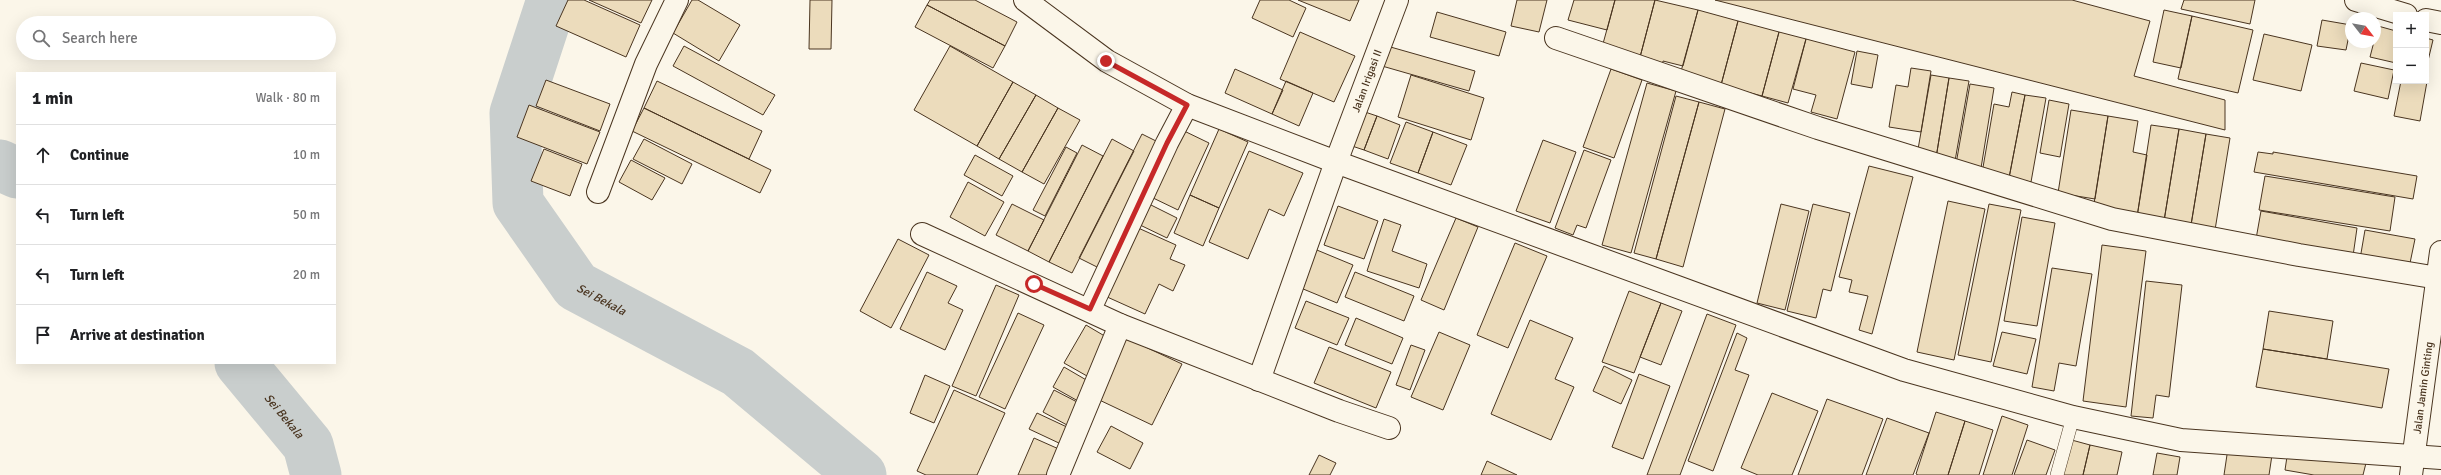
<!DOCTYPE html>
<meta charset="utf-8">
<style>
:root{--surface:#fff;--page:#f6f6f6;--text:#202124;--muted:#757577;--line:#e0e0e0}
body{margin:0;font-family:Signika,sans-serif;background:var(--page);color:var(--text)}
.controls{position:absolute;right:12px;top:12px;display:grid;overflow:hidden;border-radius:0px;box-shadow:0 4px 16px #0002}
.controls button{width:36px;height:36px;display:grid;place-items:center;padding:0;border:0;border-bottom:1px solid var(--line);background:var(--surface);color:var(--text);font:20px sans-serif}
.compass{position:absolute;left:2345px;top:12px;width:36px;height:36px;border-radius:50%;background:var(--surface);box-shadow:0 4px 16px #0002;rotate:121deg}
.stop{position:absolute;width:12px;height:12px;margin:-9px;border:3px solid #c62828;border-radius:50%;background:#fff}
.stop.end{background:#c62828;border-color:#fff;box-shadow:0 1px 4px #0008}
.list{margin:0;padding:0;list-style:none}
h2{display:flex;justify-content:space-between;align-items:center;height:52px;margin:0;padding:0 16px;font-size:17px}
h2 small{font-size:13px;font-weight:400;color:var(--muted)}
.list li{display:grid;grid-template-columns:26px 1fr auto;gap:12px;align-items:center;box-sizing:border-box;height:60px;padding:0 16px;border-top:1px solid var(--line)}
.list b{display:block;font-size:15px;white-space:nowrap}
.list em{font-size:13px;font-style:normal;color:var(--muted)}
.icon{flex:none;width:22px;height:22px;fill:none;stroke:currentColor;stroke-width:2;stroke-linecap:round;stroke-linejoin:round}
.map{position:relative;flex:none;width:2441px;height:475px;overflow:hidden}
.search{position:absolute;background:var(--surface);box-shadow:0 4px 16px #0002;left:16px;top:16px;width:320px;height:44px;display:flex;align-items:center;gap:10px;box-sizing:border-box;padding:0 14px;border-radius:22px;color:var(--muted);font-size:15px}
.panel{position:absolute;background:var(--surface);box-shadow:0 4px 16px #0002;left:16px;top:72px;width:320px;height:292px;border-radius:0px}
.map>svg:first-child{display:block}
</style>
<div class="map">
<svg width="2441" height="475" viewBox="0 0 2441 475">
<rect width="100%" height="100%" fill="#fbf6e9"/>
<g fill="none" stroke-linecap="round" stroke-linejoin="round">
<g stroke="#c9cecd" stroke-width="51">
<path id="s1" d="M552,0l-37,113 3,90 58,83 162,86 123,103"/>
<path d="M0,165l17,8"/>
<path id="s2" d="M240,363l68,82 8,30"/>
</g>
</g>
<path fill="#ecdcbc" stroke="#4a3520" d="M568,0h16l56,25 -14,32 -70,-31z
M589,0h63l-11,23z
M692,0h6l42,25 -21,36 -46,-28z
M810,0h22l-1,49h-22z
M930,0h45l42,22 -12,24 -78,-41z
M1260,0h29l17,8 -13,29 -41,-19z
M1298,0h61l-9,21z
M1517,0h30l-8,32 -28,-6z
M1574,0h41l-8,30 -39,-10z
M1615,0h40l-16,61 -38,-10z
M1655,0l43,10 -15,56 -20,-5 -1,6 -23,-6z
M1715,0h357l78,21 -16,55 91,24v30z
M2184,0h71l-5,24 -69,-15z
M927,5l78,41 -12,22 -78,-41z
M1698,10l40,11 -17,64 -41,-10z
M2164,10l28,6 -11,52 -28,-6z
M1437,12l69,20 -7,24 -69,-19z
M2192,16l61,14 -15,63 -60,-14z
M2322,20l29,5 -5,25 -29,-4z
M1738,21l41,11 -17,64 -41,-11z
M2378,26l18,5v32l-26,-6z
M1300,32l55,24 -21,46 -54,-23z
M1779,32l27,7 -18,64 -26,-7z
M2264,34l48,11 -11,46 -48,-11z
M2426,38l7,2 -7,29z
M1806,39l49,13 -18,67 -26,-7 5,-17 -23,-6z
M684,46l91,49 -12,20 -90,-49z
M950,46l63,36 -36,64 -63,-36z
M1387,46l88,25 -6,20 -87,-25z
M1857,51l21,4 -6,33 -21,-4z
M2361,63l33,7 -6,29 -34,-8z
M1911,68l20,3 -10,61 -32,-5 7,-42 12,2z
M1235,69l48,21 -11,24 -47,-21z
M1611,69l31,11 -28,78 -31,-11z
M1411,75l73,23 -13,42 -73,-23z
M1931,75l18,3 -13,80 -19,-3z
M2426,75l2,1 -8,45 -26,-5 7,-35h25z
M1949,78l20,3 -14,80 -19,-3z
M546,80l64,24 -10,27 -64,-25z
M657,81l105,50 -13,28 -105,-51z
M1286,81l27,12 -14,33 -27,-12z
M1013,82l23,13 -37,64 -22,-13z
M1647,83l29,8 -45,162 -29,-8z
M1970,84l24,4 -13,80 -25,-4z
M2012,92l13,3 -16,83 -27,-5 12,-69 15,3z
M1036,95l22,13 -36,64 -23,-13z
M2025,95l21,3 -15,84 -22,-4z
M1676,96l23,6 -43,157 -22,-6z
M2049,100l20,4 -9,53 -20,-4z
M1699,102l26,7 -42,158 -27,-8z
M529,105l71,27 -13,32 -70,-27z
M644,108l127,62 -11,23 -128,-62z
M1058,108l22,12 -36,64 -22,-12z
M1359,110l18,6 -13,34 -18,-6z
M2071,110l37,6 -13,83 -37,-6z
M1377,116l23,9 -12,34 -24,-9z
M2108,116l30,5 -5,31 14,3 -10,62 -44,-7z
M1406,122l27,10 -15,41 -28,-10z
M2151,125l28,4 -15,92 -27,-4z
M1180,129l29,14 -31,67 -29,-14z
M1219,129l29,13 -29,66 -29,-13z
M2179,129l27,5 -15,91 -27,-4z
M1433,132l34,13 -16,40 -33,-12z
M1142,134l22,11 -63,124 -22,-11z
M2206,134l24,4 -15,92 -24,-5z
M644,139l48,25 -10,20 -49,-25z
M1112,139l22,12 -62,122 -23,-11z
M1543,140l33,12 -26,71 -34,-12z
M1082,145l21,11 -54,106 -21,-11z
M1066,147l11,6 -32,63 -12,-6z
M544,149l38,15 -12,32 -39,-15z
M1584,150l27,10 -25,68 -9,-3 -4,10 -18,-7z
M1249,151l54,22 -19,43 -15,-7 -21,50 -39,-17z
M2258,152l15,2v-2l144,24 -4,23 -159,-27z
M975,155l38,21 -11,20 -38,-21z
M631,160l34,18 -13,22 -33,-18z
M1869,166l44,11 -41,157 -13,-4 9,-34 -19,-4 3,-12 -13,-3z
M2265,176l130,21 -5,34 -131,-21z
M968,182l36,20 -19,34 -35,-19z
M1190,195l29,13 -16,38 -29,-13z
M1948,201l37,8 -31,151 -37,-8z
M1012,204l32,16 -16,31 -32,-16z
M1149,204l28,14 -10,20 -29,-14z
M1781,204l28,7 -24,99 -28,-7z
M1813,204l37,9 -19,78 -8,-2 -7,29 -29,-7z
M1989,204l32,6 -30,152 -33,-7z
M1338,206l40,15 -14,38 -40,-14z
M2261,211l96,17 -4,28 -97,-17z
M2022,217l33,6 -18,103 -33,-5z
M1456,218l22,9 -34,83 -23,-10z
M1384,219l17,6 -9,26 35,13 -8,24 -52,-17z
M1136,227l40,18 -6,14 15,6 -12,26 -14,-7 -14,30 -40,-18z
M2365,230l50,9 -6,29 -49,-9z
M898,239l31,16 -38,73 -31,-17z
M1515,243l32,13 -39,92 -31,-13z
M2102,245l44,6 -20,156 -43,-6z
M1312,248l41,17 -16,38 -41,-17z
M2052,268l40,6 -16,92 -17,-3 -5,28 -22,-4z
M927,272l30,14 -9,17 15,7 -18,40 -45,-21z
M1355,272l59,24 -10,25 -59,-24z
M2146,281l36,4 -13,112 -13,-2 -3,23 -22,-2z
M996,285l23,10 -43,101 -24,-10z
M1629,291l32,12 -27,70 -32,-11z
M1306,301l43,17 -12,27 -42,-17z
M1661,303l21,8 -21,54 -21,-8z
M2269,311l64,10 -6,38 -64,-10z
M1018,313l26,12 -39,84 -26,-12z
M1707,314l29,11 -56,150h-33z
M1356,318l47,20 -11,26 -47,-19z
M1530,320l43,18 -18,41 19,8 -23,53 -60,-26z
M1086,325l22,13 -21,38 -23,-13z
M1439,332l31,13 -27,65 -32,-13z
M2002,332l34,7 -9,35 -34,-8z
M1737,333l10,5 -12,32 14,5 -36,96 -25,-10z
M1122,336l60,28 -30,61 -59,-28z
M1411,345l14,5 -15,40 -14,-5z
M1329,347l62,25 -15,36 -62,-25z
M2263,349l126,20 -7,39 -126,-21z
M1604,366l28,14 -11,24 -28,-13z
M1064,367l24,14 -10,20 -25,-14z
M1639,374l31,12 -27,73 -31,-12z
M925,375l25,11 -16,37 -24,-10z
M954,390l51,23 -28,62h-51l-9,-4z
M1054,390l25,13 -12,22 -24,-13z
M1772,393l46,18 -26,64h-34l-17,-7z
M1827,399l56,20 -21,56h-64z
M1936,412l29,9 -17,54h-30l-2,-1z
M1037,413l32,15 -8,16 -32,-15z
M2002,416l26,9 -16,50h-29z
M1887,418l42,15 -16,42h-47z
M1965,421l28,9 -14,45h-31z
M1111,426l32,17 -13,26 -33,-17z
M1034,438l27,12 -11,25h-32z
M2068,439l22,6 -7,30h-24z
M2027,440l28,10 -9,25h-32z
M2090,445l32,7 -5,23h-34z
M2228,448l44,7 -3,20h-45z
M2288,450l78,13 -3,12h-49l-29,-5z
M2157,453l23,4 -3,18h-24z
M1319,455l17,8 -6,12h-21z
M1487,461l30,14h-36z"/>
<g fill="none" stroke-linecap="round" stroke-linejoin="round">
<defs>
<path id="service" d="M2057,475l16,-58"/>
<g id="minor">
<path d="M1025,0l82,61 80,44 149,57 568,208 169,47 108,23 260,18"/>
<path d="M2356,0l50,15"/>
<path d="M2426,20l15,3"/>
<path d="M1556,38l262,90 294,91 187,36 139,23"/>
<path d="M598,192l48,-128 31,-64"/>
<path d="M922,234l198,91 219,86 50,17"/>
<path d="M1090,309l77,-166 20,-38"/>
<path id="s3" d="M1259,380l77,-218 61,-162"/>
<path d="M1058,475l62,-150"/>
</g>
<g id="trunk">
<path id="s4" d="M2411,475l30,-223"/>
</g>
</defs>
<use href="#service" stroke="#4a3520" stroke-width="14"/>
<use href="#minor" stroke="#4a3520" stroke-width="24"/>
<use href="#trunk" stroke="#4a3520" stroke-width="24"/>
<use href="#service" stroke="#fbf6e9" stroke-width="13"/>
<use href="#minor" stroke="#fbf6e9" stroke-width="22"/>
<use href="#trunk" stroke="#fbf6e9" stroke-width="22"/>
</g>
<g fill="none" stroke-linecap="round" stroke-linejoin="round">
<path stroke="#c62828" stroke-width="5" d="M1034,284l56,25 77,-166 20,-38 -81,-44"/>
</g>
<g text-anchor="middle" dominant-baseline="central" stroke-width="3" stroke-linejoin="round" paint-order="stroke">
<g font-size="11" fill="#4a3520" stroke="#fbf6e9">
<text stroke="none"><textPath href="#s3" startOffset="318">Jalan Irigasi II</textPath></text>
<text stroke="none"><textPath href="#s4" startOffset="88">Jalan Jamin Ginting</textPath></text>
</g>
<g font-size="12" font-style="italic" fill="#4a3520" stroke="#fbf6e9">
<text stroke="none"><textPath href="#s1" startOffset="339">Sei Bekala</textPath></text>
<text stroke="none"><textPath href="#s2" startOffset="69">Sei Bekala</textPath></text>
</g>
</g>
</svg>
<div class="controls">
<button>+</button>
<button>−</button>
</div>
<svg class="compass" viewBox="-18 -18 36 36"><path d="M0-13l5 13h-10z" fill="#e53935"/><path d="M0 13l5-13h-10z" fill="#757577"/></svg>
<div class="stop" style="left:1034px;top:284px"></div>
<div class="stop end" style="left:1106px;top:61px"></div>
<div class="search"><svg class="icon" aria-label="search" viewBox="0 0 24 24"><circle cx="10" cy="10" r="6"/><path d="M15 15l6 6"/></svg>Search here</div>
<section class="panel">
<h2>1 min<small>Walk · 80 m</small></h2>
<ul class="list">
<li><svg class="icon" aria-label="ahead" viewBox="0 0 24 24"><path d="M12 20V5M6 11l6-6 6 6"/></svg><div><b>Continue</b></div><em>10 m</em></li>
<li><svg class="icon" aria-label="left" viewBox="0 0 24 24"><path d="M17 20v-9H6M10 6l-5 5 5 5"/></svg><div><b>Turn left</b></div><em>50 m</em></li>
<li><svg class="icon" aria-label="left" viewBox="0 0 24 24"><path d="M17 20v-9H6M10 6l-5 5 5 5"/></svg><div><b>Turn left</b></div><em>20 m</em></li>
<li><svg class="icon" aria-label="arrive" viewBox="0 0 24 24"><path d="M6 21V4h12l-3 4 3 4H6"/></svg><div><b>Arrive at destination</b></div></li>
</ul>
</section>
</div>
